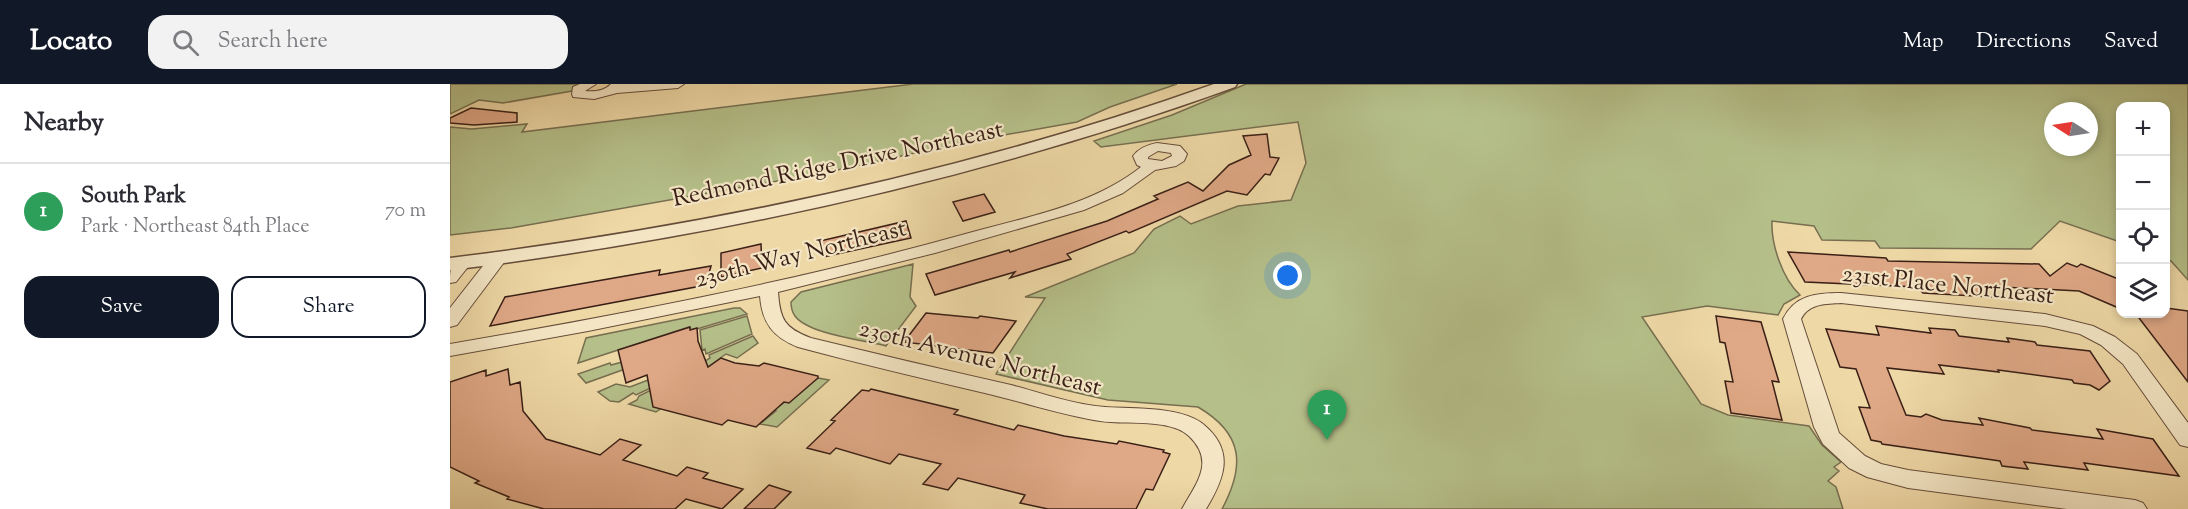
<!DOCTYPE html>
<meta charset="utf-8">
<style>
:root{--surface:#fff;--page:#f2f2f3;--text:#2b2b33;--muted:#7c7c81;--line:#e1e1e2;--accent:#111827}
body{margin:0;font-family:"Sorts Mill Goudy",serif;background:var(--page);color:var(--text)}
.controls{position:absolute;right:18px;top:18px;display:grid;overflow:hidden;border-radius:12px;box-shadow:0 3px 9px #0003}
.controls button{width:54px;height:54px;display:grid;place-items:center;padding:0;border:0;border-bottom:2px solid var(--line);background:var(--surface);color:var(--text);font:30px sans-serif}
.compass{position:absolute;left:1594px;top:18px;width:54px;height:54px;border-radius:50%;background:var(--surface);box-shadow:0 3px 9px #0003;rotate:282deg}
.you{position:absolute;left:838px;top:192px;width:21px;height:21px;margin:-15px;border:4px solid #fff;border-radius:50%;background:#1a73e8;box-shadow:0 0 0 9px #1a73e833}
.badge{display:grid;place-items:center;width:39px;height:39px;border-radius:50%;background:var(--accent);color:#fff;font-size:20px;font-weight:700}
.pin{position:absolute;translate:-50% -50px;filter:drop-shadow(0 2px 3px #0008)}
.pin::after{content:'';position:absolute;top:32px;width:21px;height:18px;background:inherit;clip-path:polygon(0 0,100% 0,50% 100%)}
.list{margin:0;padding:0;list-style:none}
h2{display:flex;justify-content:space-between;align-items:center;height:78px;margin:0;padding:0 24px;font-size:26px}
h2 small{font-size:20px;font-weight:400;color:var(--muted)}
.list li{display:grid;grid-template-columns:39px 1fr auto;gap:18px;align-items:center;box-sizing:border-box;height:96px;padding:0 24px;border-top:2px solid var(--line)}
.list b{display:block;font-size:22px;white-space:nowrap}
.list p{margin:0;font-size:20px;white-space:nowrap;color:var(--muted)}
.list em{font-size:20px;font-style:normal;color:var(--muted)}
.actions{display:flex;gap:12px;padding:18px 24px}
.actions a{flex:1;padding:14px 0;border:2px solid var(--accent);border-radius:18px;text-align:center;font-size:21px;color:var(--accent)}
.actions .main{background:var(--accent);color:#fff}
.icon{flex:none;width:33px;height:33px;fill:none;stroke:currentColor;stroke-width:2;stroke-linecap:round;stroke-linejoin:round}
.map{position:relative;flex:none;width:1738px;height:425px;overflow:hidden}
header{display:flex;align-items:center;gap:36px;box-sizing:border-box;height:84px;padding:0 30px;background:var(--accent);color:#fff}
header strong{font-size:28px}
nav{display:flex;gap:33px;margin-inline-start:auto;font-size:21px}
.search{width:420px;height:54px;background:var(--page);display:flex;align-items:center;gap:15px;box-sizing:border-box;padding:0 21px;border-radius:18px;color:var(--muted);font-size:22px}
main{display:flex}
aside{flex:1;background:var(--surface)}
.map>svg:first-child{display:block}
</style>
<header>
<strong>Locato</strong>
<div class="search"><svg class="icon" aria-label="search" viewBox="0 0 24 24"><circle cx="10" cy="10" r="6"/><path d="M15 15l6 6"/></svg>Search here</div>
<nav><a>Map</a><a>Directions</a><a>Saved</a></nav>
</header>
<main>
<aside>
<h2>Nearby<small></small></h2>
<ul class="list">
<li><span class="badge" style="background:#2e9e5b">1</span><div><b>South Park</b><p>Park · Northeast 84th Place</p></div><em>70 m</em></li>
</ul>
<div class="actions"><a class="main">Save</a><a>Share</a></div>
</aside>
<div class="map">
<svg width="1738" height="425" viewBox="0 0 1738 425">
<rect width="100%" height="100%" fill="#eed8a6"/>
<filter id="stains"><feTurbulence type="fractalNoise" baseFrequency=".00333" numOctaves="4"/><feColorMatrix values="0 0 0 0 .2 0 0 0 0 .09 0 0 0 0 .02 0 0 0 .5 -.17"/></filter>
<radialGradient id="worn" r=".72"><stop offset=".6" stop-color="#630" stop-opacity="0"/><stop offset="1" stop-color="#630" stop-opacity=".3"/></radialGradient>
<path fill="#b5bf89" stroke="#776f50" stroke-width="1.5" fill-rule="evenodd" d="M0,0h140l-12,6 -75,13 -24,-3 -29,14z
M463,0h264l-67,23 -33,15 -112,20 -137,30 -317,56 -61,7v-108l22,2 55,-5 -5,8z
M796,0h942v196l-17,-19 -5,-2v-153h-46v136l-60,-21 -29,28 -151,-1 -5,-7 -53,-1 -8,-14 -42,-5c-1,23 10,57 28,74l-16,9 -6,11 -71,-9 -65,11 59,87 27,11 81,11 13,19 19,17 -7,5 5,4 -11,10 8,6 7,22h-621c23,-43 22,-75 -24,-102l-90,-7 -112,-26 49,-76 -20,-1 109,-44 20,-24 26,-13 11,8 47,-18 53,-6 15,-37 -8,-41 -197,25 -7,-6 78,-26zM1603,27h36v36h-36z
M463,180l-3,33 6,9 -30,40c-23,-6 -78,-12 -91,-30 -3,-4 -4,-10 -4,-14l10,-10z
M284,224h6l7,6 -50,15 -7,1 -1,-3 -111,36 8,-25z
M297,232l5,18 -46,20 -1,-5 -3,1 -2,-20z
M303,252l5,7 -21,15 -11,-4 -43,31 7,3 -34,24 -27,-8 8,-4 2,-4 54,-27 17,-11 -1,-3z
M187,274l2,6 -53,19 -8,-9 32,-11 1,2z
M230,290l-44,21 -3,-2 -14,9 -9,-1 -12,-9 18,-8 14,3 18,-7z
M368,294l11,2 -52,47 -17,-3 16,-13 -2,-1z"/>
<path fill="#dfa886" stroke="#391f16" stroke-width="1.5" d="M21,24l46,5v9l-43,3 -24,-2v-5z
M817,50l3,23 9,1 -9,17 -5,-1 -18,21 -20,-4 -98,42 -3,-2 -59,23 4,5 -61,19 5,-6 -80,23 -9,-21 83,-24 1,2 97,-31 51,-22 -4,-3 34,-14 15,9 26,-26 22,-10 -8,-19z
M534,110l11,18 -32,9 -10,-19z
M456,137l5,17 -88,19 -3,-16z
M311,160l1,24 -41,9v-24z
M1338,168l98,6 2,3 151,3 11,12 17,-13 10,4 4,-3 40,16v29l-42,-18 -76,-4 2,2h-21l7,8 -68,-4 -5,-6 -113,-5z
M261,182l-5,19 -216,41 15,-29 155,-27 -1,5z
M1716,224l22,3v71l-52,-68h30z
M476,229l52,5 2,-2 36,5 -23,32 -89,-11z
M1266,232l45,6 18,60 -7,-1 10,39 -51,-7 -6,-32 8,1 -8,-39 -5,-1z
M1426,242l55,7 -2,-5 26,2 4,6 50,6 -2,-4 28,4 2,3 53,6 20,30 -11,9 -9,-5 -16,-2 -2,-3 -74,-10 1,2 -60,-7 5,9 -57,-6 19,47 15,2 5,-3 16,6 41,5 -4,-7 51,10 2,2 71,9 -6,-10 56,10 26,37 -95,-13 4,7 -64,-8 4,7 -26,-3 -2,-5 -118,-17 -1,-2 -10,-2 -12,-33 11,1 -14,-39 -16,-2 -14,-38 53,6z
M240,243v3l7,-2 1,13 10,26 13,-9 14,5 24,3 5,-3 54,13v2l-29,25 -5,-1 -28,25 -28,-7 -6,5 -69,-18 -6,-32 -21,8 -8,-33z
M58,285l2,16 10,-3 3,29 23,28 54,16 20,-16 21,6 -18,15 54,16 10,-9 21,6 -5,5 40,11 -21,20 -36,-10 -11,10h-131l-37,-10 2,-2 -34,-14 4,-2 -29,-14v-85l36,-12v6z
M421,305l87,21 -4,4 60,16 4,-5 46,11 53,8 2,-3 45,9 -1,2 7,2 -17,36 -7,-1 -10,20h-88l-28,-6 5,-8 -67,-17 -10,12 -25,-6 18,-20 -42,-10 -9,10 -54,-16 -6,6 -23,-6 28,-27 -4,-1 31,-30 7,1z
M319,401l22,7 -17,17h-30z"/>
<g fill="none" stroke-linecap="round" stroke-linejoin="round">
<defs>
<path id="minor" d="M130,0h16l-11,7c10,1 19,0 26,-7h73l-6,4 -61,5 -23,6 -21,-2 -1,-3 1,-7z
M707,59l23,3 7,8 -3,7 -8,5 -21,4 -32,23 -39,17 -149,43 -157,39c2,27 6,36 33,46 66,16 133,32 200,47 30,8 63,20 94,22 27,2 76,-1 98,17 33,27 21,55 3,85h-24c14,-26 34,-47 7,-73 -19,-18 -64,-11 -89,-15 -37,-6 -74,-18 -111,-27 -64,-15 -128,-30 -191,-47 -25,-10 -36,-24 -38,-51l-172,35 -138,25v-12c175,-30 348,-63 519,-111 58,-16 124,-28 172,-66l-4,-2 -4,-9c6,-8 14,-11 24,-13zM708,67l13,2 1,3 -10,5 -14,-2v-2z
M49,168l6,1 3,4 -51,68 -7,2v-19l43,-55z
M12,174l6,1 3,4 -15,19 -6,1c0,-11 0,-22 12,-25z
M1391,209l204,21 48,12 22,11 22,17 51,69v24l-8,-2 -57,-81 -22,-19 -21,-11 -35,-8 -204,-23c-15,1 -32,0 -40,16l38,114 26,23 16,8 27,6 227,30 8,3 4,6h-80l-159,-21 -41,-11 -18,-9 -26,-24 -9,-17 -31,-108c12,-24 33,-26 58,-26z"/>
<path id="tertiary" d="M764,0h23l-2,3c-254,92 -518,150 -785,183v-12c260,-32 517,-86 764,-174z"/>
</defs>
<use href="#minor" stroke="#664d3a" stroke-width="2"/>
<use href="#tertiary" stroke="#664d3a" stroke-width="3"/>
<use href="#minor" fill="#f4e6c5" fill-rule="evenodd"/>
<use href="#tertiary" fill="#f4e6c5" fill-rule="evenodd"/>
</g>
<g text-anchor="middle" dominant-baseline="central" stroke-width="4.5" stroke-linejoin="round" paint-order="stroke">
<g font-size="24" fill="#391f16" stroke="#f4e6c5">
<text transform="translate(388 81) rotate(-12)">Redmond Ridge Drive Northeast</text>
<text transform="translate(351 171) rotate(-14)">230th Way Northeast</text>
<text transform="translate(1498 202) rotate(6)">231st Place Northeast</text>
<text transform="translate(530 275) rotate(14)">230th Avenue Northeast</text>
</g>
</g>
<rect width="100%" height="100%" filter="url(#stains)"/>
<rect width="100%" height="100%" fill="url(#worn)"/>
</svg>
<div class="controls">
<button>+</button>
<button>−</button>
<button><svg class="icon" aria-label="locate" viewBox="0 0 24 24"><circle cx="12" cy="12" r="6"/><path d="M12 2v4M12 18v4M2 12h4M18 12h4"/></svg></button>
<button><svg class="icon" aria-label="layers" viewBox="0 0 24 24"><path d="M12 4l9 5-9 5-9-5zM3 14l9 5 9-5"/></svg></button>
</div>
<svg class="compass" viewBox="-18 -18 36 36"><path d="M0-13l5 13h-10z" fill="#e53935"/><path d="M0 13l5-13h-10z" fill="#7c7c81"/></svg>
<div class="you"></div>
<div class="pin badge" style="left:877px;top:356px;background:#2e9e5b">1</div>
</div>
</main>
